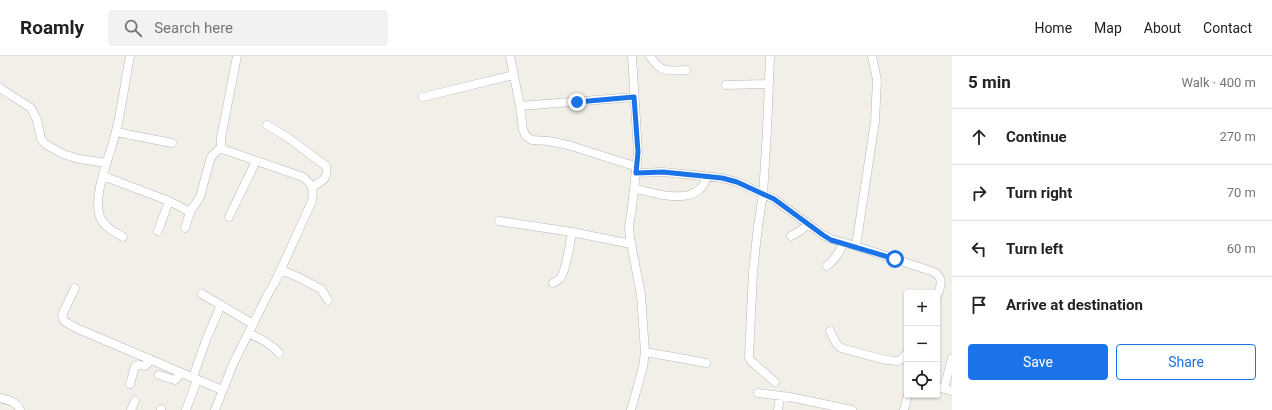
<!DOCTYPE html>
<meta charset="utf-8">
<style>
:root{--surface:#fff;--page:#f2f2f2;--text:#222;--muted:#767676;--line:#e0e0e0;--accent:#1a73e8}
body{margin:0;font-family:Roboto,sans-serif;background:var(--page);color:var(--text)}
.controls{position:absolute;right:12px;bottom:12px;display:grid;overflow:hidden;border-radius:4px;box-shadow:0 1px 3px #0004}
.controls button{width:36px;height:36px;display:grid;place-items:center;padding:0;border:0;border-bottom:1px solid var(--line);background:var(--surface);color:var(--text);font:20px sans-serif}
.stop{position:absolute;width:12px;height:12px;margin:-9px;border:3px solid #1a73e8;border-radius:50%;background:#fff}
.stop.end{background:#1a73e8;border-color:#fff;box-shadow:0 1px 4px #0008}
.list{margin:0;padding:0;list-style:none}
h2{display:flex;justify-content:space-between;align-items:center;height:52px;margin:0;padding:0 16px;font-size:17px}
h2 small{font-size:13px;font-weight:400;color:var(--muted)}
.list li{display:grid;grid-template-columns:26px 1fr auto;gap:12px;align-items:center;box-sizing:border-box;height:56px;padding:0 16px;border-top:1px solid var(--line)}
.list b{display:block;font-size:15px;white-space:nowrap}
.list em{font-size:13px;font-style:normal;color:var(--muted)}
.actions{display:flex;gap:8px;padding:12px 16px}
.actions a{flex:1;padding:9px 0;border:1px solid var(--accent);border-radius:4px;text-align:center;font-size:14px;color:var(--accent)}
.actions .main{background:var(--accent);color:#fff}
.icon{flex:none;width:22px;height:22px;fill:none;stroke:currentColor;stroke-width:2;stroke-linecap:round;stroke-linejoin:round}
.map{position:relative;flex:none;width:952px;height:354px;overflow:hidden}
header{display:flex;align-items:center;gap:24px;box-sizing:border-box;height:56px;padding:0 20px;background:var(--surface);border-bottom:1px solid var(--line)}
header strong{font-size:19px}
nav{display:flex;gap:22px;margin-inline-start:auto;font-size:14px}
.search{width:280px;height:36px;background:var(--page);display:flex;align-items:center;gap:10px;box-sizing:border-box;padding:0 14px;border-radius:4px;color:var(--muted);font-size:15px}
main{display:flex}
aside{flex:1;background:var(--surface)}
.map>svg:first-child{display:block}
</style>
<header>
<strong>Roamly</strong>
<div class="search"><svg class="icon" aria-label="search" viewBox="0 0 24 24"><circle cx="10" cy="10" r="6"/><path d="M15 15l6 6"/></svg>Search here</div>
<nav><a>Home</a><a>Map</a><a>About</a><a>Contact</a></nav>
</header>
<main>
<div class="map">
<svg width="952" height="354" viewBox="0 0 952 354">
<rect width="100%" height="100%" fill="#f1efe8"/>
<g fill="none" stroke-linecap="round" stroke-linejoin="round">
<defs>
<path id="minor" d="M510,0l10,50 3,24 3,6 6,4 16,1 20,4 60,19 9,2
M650,0c10,17 18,15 36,14
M770,0l-3,75 -4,63 -5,32 -5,46 -4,85 2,4 24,21
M726,29l43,-1
M0,32l31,20 6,12 4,19 4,5 18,10 16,5 28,4
M423,41l91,-22
M520,50l114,-9
M267,69l20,12 39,29c3,13 -4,15 -14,21
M116,76l56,11
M636,117l27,-1 59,6 15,4 37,17 49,36 8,4 25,7 78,26c11,7 6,15 3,25
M103,120l66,25 21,11 -5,16
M634,132c18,5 52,16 67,0 3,-3 4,-7 6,-11
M190,156l10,-15 11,-40 10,-10
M229,161l27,-56
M499,165l73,11 59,12
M158,175l11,-30
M791,180l9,-5 8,-7
M123,181c-8,-5 -19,-10 -23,-20 -8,-24 11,-62 16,-86 6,-24 9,-50 14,-75
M856,190l19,-125 2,-41 -5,-24
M827,210c8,-6 12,-14 17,-23
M281,214l17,7 23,12 7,11
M553,227c2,-1 4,-2 6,-4 7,-5 11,-37 13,-47
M75,232l-13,27 2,6 12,7 146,62
M202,238l51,30
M830,275l6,12 5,5c11,3 47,14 57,13 4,-1 6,-5 9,-8
M248,277c12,5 22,10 31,20
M645,296l40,7 21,4
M159,319l16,5 3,-3 2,-4
M193,321l13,-37 15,-35
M130,328l5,-18 4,-1 6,1 3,-3 2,-4
M937,331l15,4
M944,333l8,-31
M758,337l32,4 62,13
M0,342c8,2 17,4 20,12
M131,354l4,-9
M161,354v-1
M186,354l11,-30
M215,354l18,-46 35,-70 8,-14 36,-79c2,-13 1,-16 -9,-24l-78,-27 -4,-3v-9l16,-82
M631,354l12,-43 2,-15 -4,-57 -11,-57 -1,-11 3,-20 6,-55 -6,-96
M778,354l2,-14
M904,354l4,-15"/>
</defs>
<use href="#minor" stroke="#b5b8bc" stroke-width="9"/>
<use href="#minor" stroke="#fff" stroke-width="8"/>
</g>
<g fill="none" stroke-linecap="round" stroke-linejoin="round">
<path stroke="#1a73e8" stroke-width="5" d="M577,46l57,-5 4,55 -2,21 27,-1 59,6 15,4 37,17 49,36 8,5 64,19"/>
</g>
</svg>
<div class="controls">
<button>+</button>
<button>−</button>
<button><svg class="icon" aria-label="locate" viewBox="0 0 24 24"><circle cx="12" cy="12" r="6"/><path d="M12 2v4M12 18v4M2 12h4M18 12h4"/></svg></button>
</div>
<div class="stop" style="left:895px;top:203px"></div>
<div class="stop end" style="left:577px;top:46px"></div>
</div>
<aside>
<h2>5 min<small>Walk · 400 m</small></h2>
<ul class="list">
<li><svg class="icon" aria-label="ahead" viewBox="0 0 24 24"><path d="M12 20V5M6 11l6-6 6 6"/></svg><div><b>Continue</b></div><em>270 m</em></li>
<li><svg class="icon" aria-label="right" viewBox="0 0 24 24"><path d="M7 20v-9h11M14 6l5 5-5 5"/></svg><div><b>Turn right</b></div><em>70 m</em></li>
<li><svg class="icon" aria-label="left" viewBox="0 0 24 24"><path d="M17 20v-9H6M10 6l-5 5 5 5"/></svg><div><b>Turn left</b></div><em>60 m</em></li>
<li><svg class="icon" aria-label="arrive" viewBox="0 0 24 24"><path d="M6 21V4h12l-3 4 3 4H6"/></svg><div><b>Arrive at destination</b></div></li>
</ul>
<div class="actions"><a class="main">Save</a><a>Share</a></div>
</aside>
</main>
